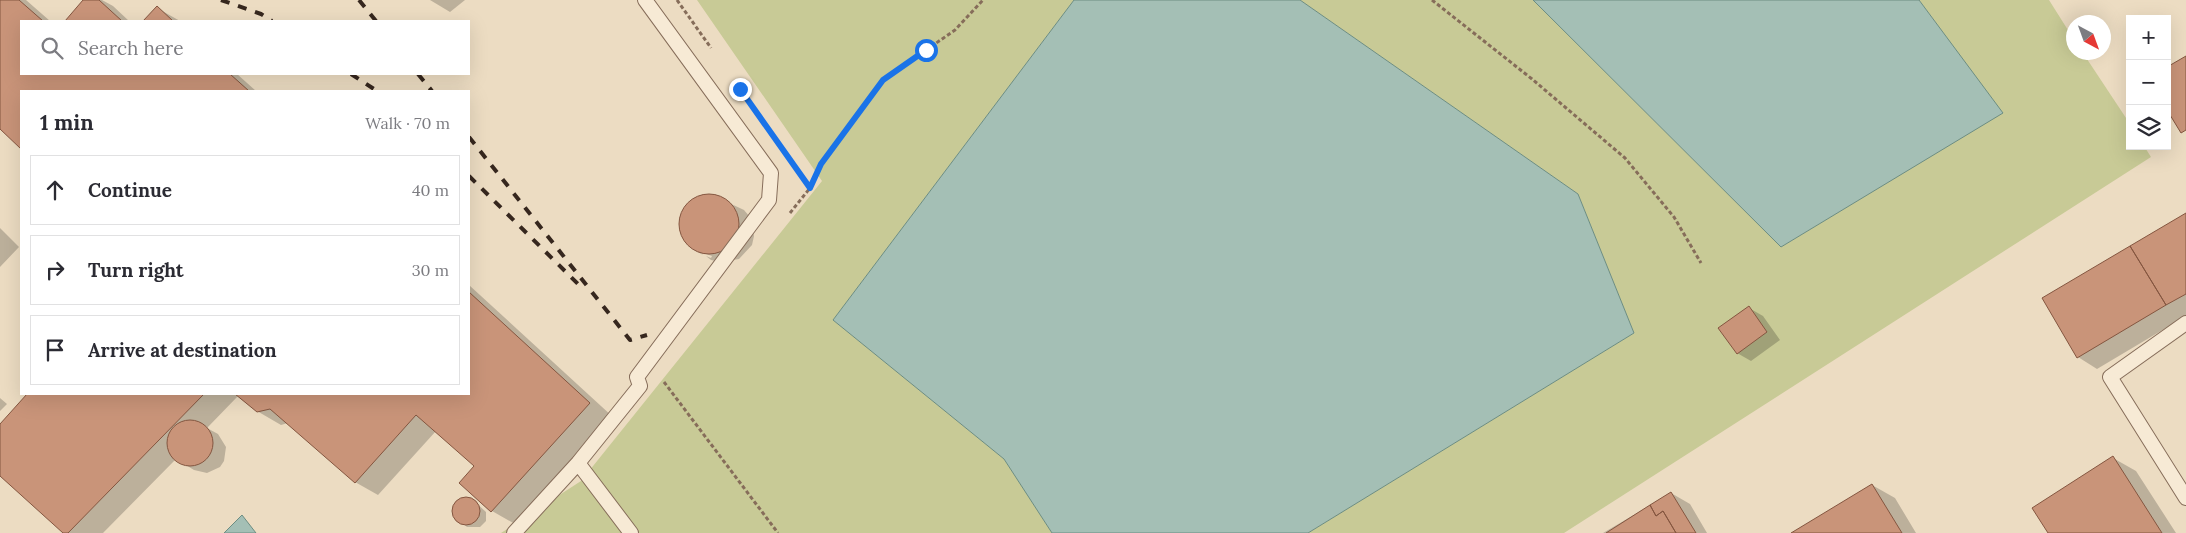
<!DOCTYPE html>
<meta charset="utf-8">
<style>
:root{--surface:#fff;--page:#f2f2f3;--text:#2b2b33;--muted:#7c7c81;--line:#e1e1e2}
body{margin:0;font-family:Lora,serif;background:var(--page);color:var(--text)}
.controls{position:absolute;right:15px;top:15px;display:grid;overflow:hidden;border-radius:0px;box-shadow:0 5px 20px #0002}
.controls button{width:45px;height:45px;display:grid;place-items:center;padding:0;border:0;border-bottom:1px solid var(--line);background:var(--surface);color:var(--text);font:25px sans-serif}
.compass{position:absolute;left:2066px;top:15px;width:45px;height:45px;border-radius:50%;background:var(--surface);box-shadow:0 5px 20px #0002;rotate:139deg}
.stop{position:absolute;width:15px;height:15px;margin:-11px;border:4px solid #1a73e8;border-radius:50%;background:#fff}
.stop.end{background:#1a73e8;border-color:#fff;box-shadow:0 1px 5px #0008}
.list{margin:0;padding:0;list-style:none}
h2{display:flex;justify-content:space-between;align-items:center;height:65px;margin:0;padding:0 20px;font-size:21px}
h2 small{font-size:16px;font-weight:400;color:var(--muted)}
.list li{display:grid;grid-template-columns:32px 1fr auto;gap:15px;align-items:center;box-sizing:border-box;height:70px;margin:0 10px 10px;padding:0 10px;border:1px solid var(--line);border-radius:0px}
.list b{display:block;font-size:19px;white-space:nowrap}
.list em{font-size:16px;font-style:normal;color:var(--muted)}
.icon{flex:none;width:28px;height:28px;fill:none;stroke:currentColor;stroke-width:2;stroke-linecap:round;stroke-linejoin:round}
.map{position:relative;flex:none;width:2186px;height:533px;overflow:hidden}
.search{position:absolute;background:var(--surface);box-shadow:0 5px 20px #0002;left:20px;top:20px;width:450px;height:55px;display:flex;align-items:center;gap:12px;box-sizing:border-box;padding:0 18px;border-radius:0px;color:var(--muted);font-size:19px}
.panel{position:absolute;background:var(--surface);box-shadow:0 5px 20px #0002;left:20px;top:90px;width:450px;height:305px;border-radius:0px}
.map>svg:first-child{display:block}
</style>
<div class="map">
<svg width="2186" height="533" viewBox="0 0 2186 533">
<rect width="100%" height="100%" fill="#ecdcc2"/>
<path fill="#c8ca96" d="M697,0h377l-241,320 171,139 48,74h-551l80,-52 241,-300z
M1300,0h233l248,247 221,-134 -83,-113h130l24,38 1,14 9,1 47,71v22h14l7,11 -587,376h-256l326,-200 -56,-139z"/>
<path fill="#a4bfb5" stroke="#6c8d82" d="M1074,0h226l278,194 56,139 -326,200h-256l-48,-74 -171,-139z
M1533,0h386l84,113 -222,134z
M242,515l14,18h-32z"/>
<path fill="#0003" d="M0,0h26l24,21h-29v53h216l19,17h-235v56l-21,-20z
M84,0h18l11,6 16,15h-63z
M430,0h35l-15,12z
M157,8l23,13h-35z
M710,194l34,16 6,7 4,19 -2,9 -13,14 -19,3 -9,-2 -5,-4 5,2 1,-2 -12,-4 3,3 -7,-4 -14,-14 -2,-10 5,-19 6,-7z
M2186,214v102l-89,53 -19,-12 -34,-58z
M0,228l19,19 -19,20z
M469,285l144,132 -98,107 -23,-13 -16,-45 -40,-35 -58,64 -23,-13 -67,-59 -7,2 -24,-14 -18,-16 -32,33 11,6 8,13 -2,14 -4,6 -13,6 -13,-3 -18,-11 -73,74h-38l-65,-59v-48l29,-32h440z
M1749,308l14,8 17,24 -29,21 -14,-8z
M0,398l7,6 -7,7z
M2113,458l23,13 40,62h-127z
M1872,485l23,13 21,35h-122z
M1671,493l19,11 17,29h-104z
M461,499l12,1 13,12v9l-6,6h-13l-13,-11 -1,-7z"/>
<path fill="#c99479" stroke="#845640" d="M0,0h19l24,21h-22v53h209l19,17h-228v58l-21,-20z
M83,0h16l23,21h-57z
M157,6l16,15h-30z
M2186,56v74l-5,3 -14,-23v-43z
M679 224a30 30 0 1 1 60 0a30 30 0 1 1-60 0Z
M2186,213v81l-20,11 -36,-59z
M2130,246l36,59 -89,53 -35,-60z
M469,292l121,111 -99,109 -32,-29 15,-17 -58,-51 -61,68 -85,-74 -13,3 -22,-18h234z
M1749,306l18,26 -30,22 -19,-26z
M27,394h177l-136,139h-5l-63,-57v-52z
M167 443a23 23 0 1 1 46 0a23 23 0 1 1-46 0Z
M2113,456l49,77h-114l-16,-25z
M1872,484l30,49h-111z
M1671,492l25,41h-20l-13,-22 -7,5 -6,-11z
M452 511a14 14 0 1 1 28 0a14 14 0 1 1-28 0Z
M1650,505l6,11 7,-5 13,22h-70z"/>
<g fill="none" stroke-linecap="round" stroke-linejoin="round">
<defs>
<path id="service" d="M2186,323l-76,54 76,121
M578,463l53,70
M514,533l64,-70 62,-77 -3,-9 132,-177 2,-27 -126,-173"/>
</defs>
<use href="#service" stroke="#866d5a" stroke-width="16"/>
<path stroke="#866d5a" stroke-width="3" stroke-dasharray="4 2.5" stroke-linecap="butt" d="M677,0l34,48
M1432,0l100,79 93,79 49,59 27,46
M810,187l11,-23 62,-84 72,-50 28,-30
M790,213l20,-25 -17,-24
M664,382l114,151"/>
<use href="#service" stroke="#f7ead5" stroke-width="14"/>
<path stroke="#36271e" stroke-width="4" stroke-dasharray="9 9" stroke-linecap="butt" d="M221,0l40,14 11,7
M359,0l17,21
M351,74l26,17
M418,74l14,17
M469,137l161,203 17,-5
M469,176l111,110"/>
</g>
<g fill="none" stroke-linecap="round" stroke-linejoin="round">
<path stroke="#1a73e8" stroke-width="6" d="M740,89l70,99 11,-24 62,-84 43,-30"/>
</g>
</svg>
<div class="controls">
<button>+</button>
<button>−</button>
<button><svg class="icon" aria-label="layers" viewBox="0 0 24 24"><path d="M12 4l9 5-9 5-9-5zM3 14l9 5 9-5"/></svg></button>
</div>
<svg class="compass" viewBox="-18 -18 36 36"><path d="M0-13l5 13h-10z" fill="#e53935"/><path d="M0 13l5-13h-10z" fill="#7c7c81"/></svg>
<div class="stop" style="left:926px;top:50px"></div>
<div class="stop end" style="left:740px;top:89px"></div>
<div class="search"><svg class="icon" aria-label="search" viewBox="0 0 24 24"><circle cx="10" cy="10" r="6"/><path d="M15 15l6 6"/></svg>Search here</div>
<section class="panel">
<h2>1 min<small>Walk · 70 m</small></h2>
<ul class="list">
<li><svg class="icon" aria-label="ahead" viewBox="0 0 24 24"><path d="M12 20V5M6 11l6-6 6 6"/></svg><div><b>Continue</b></div><em>40 m</em></li>
<li><svg class="icon" aria-label="right" viewBox="0 0 24 24"><path d="M7 20v-9h11M14 6l5 5-5 5"/></svg><div><b>Turn right</b></div><em>30 m</em></li>
<li><svg class="icon" aria-label="arrive" viewBox="0 0 24 24"><path d="M6 21V4h12l-3 4 3 4H6"/></svg><div><b>Arrive at destination</b></div></li>
</ul>
</section>
</div>
